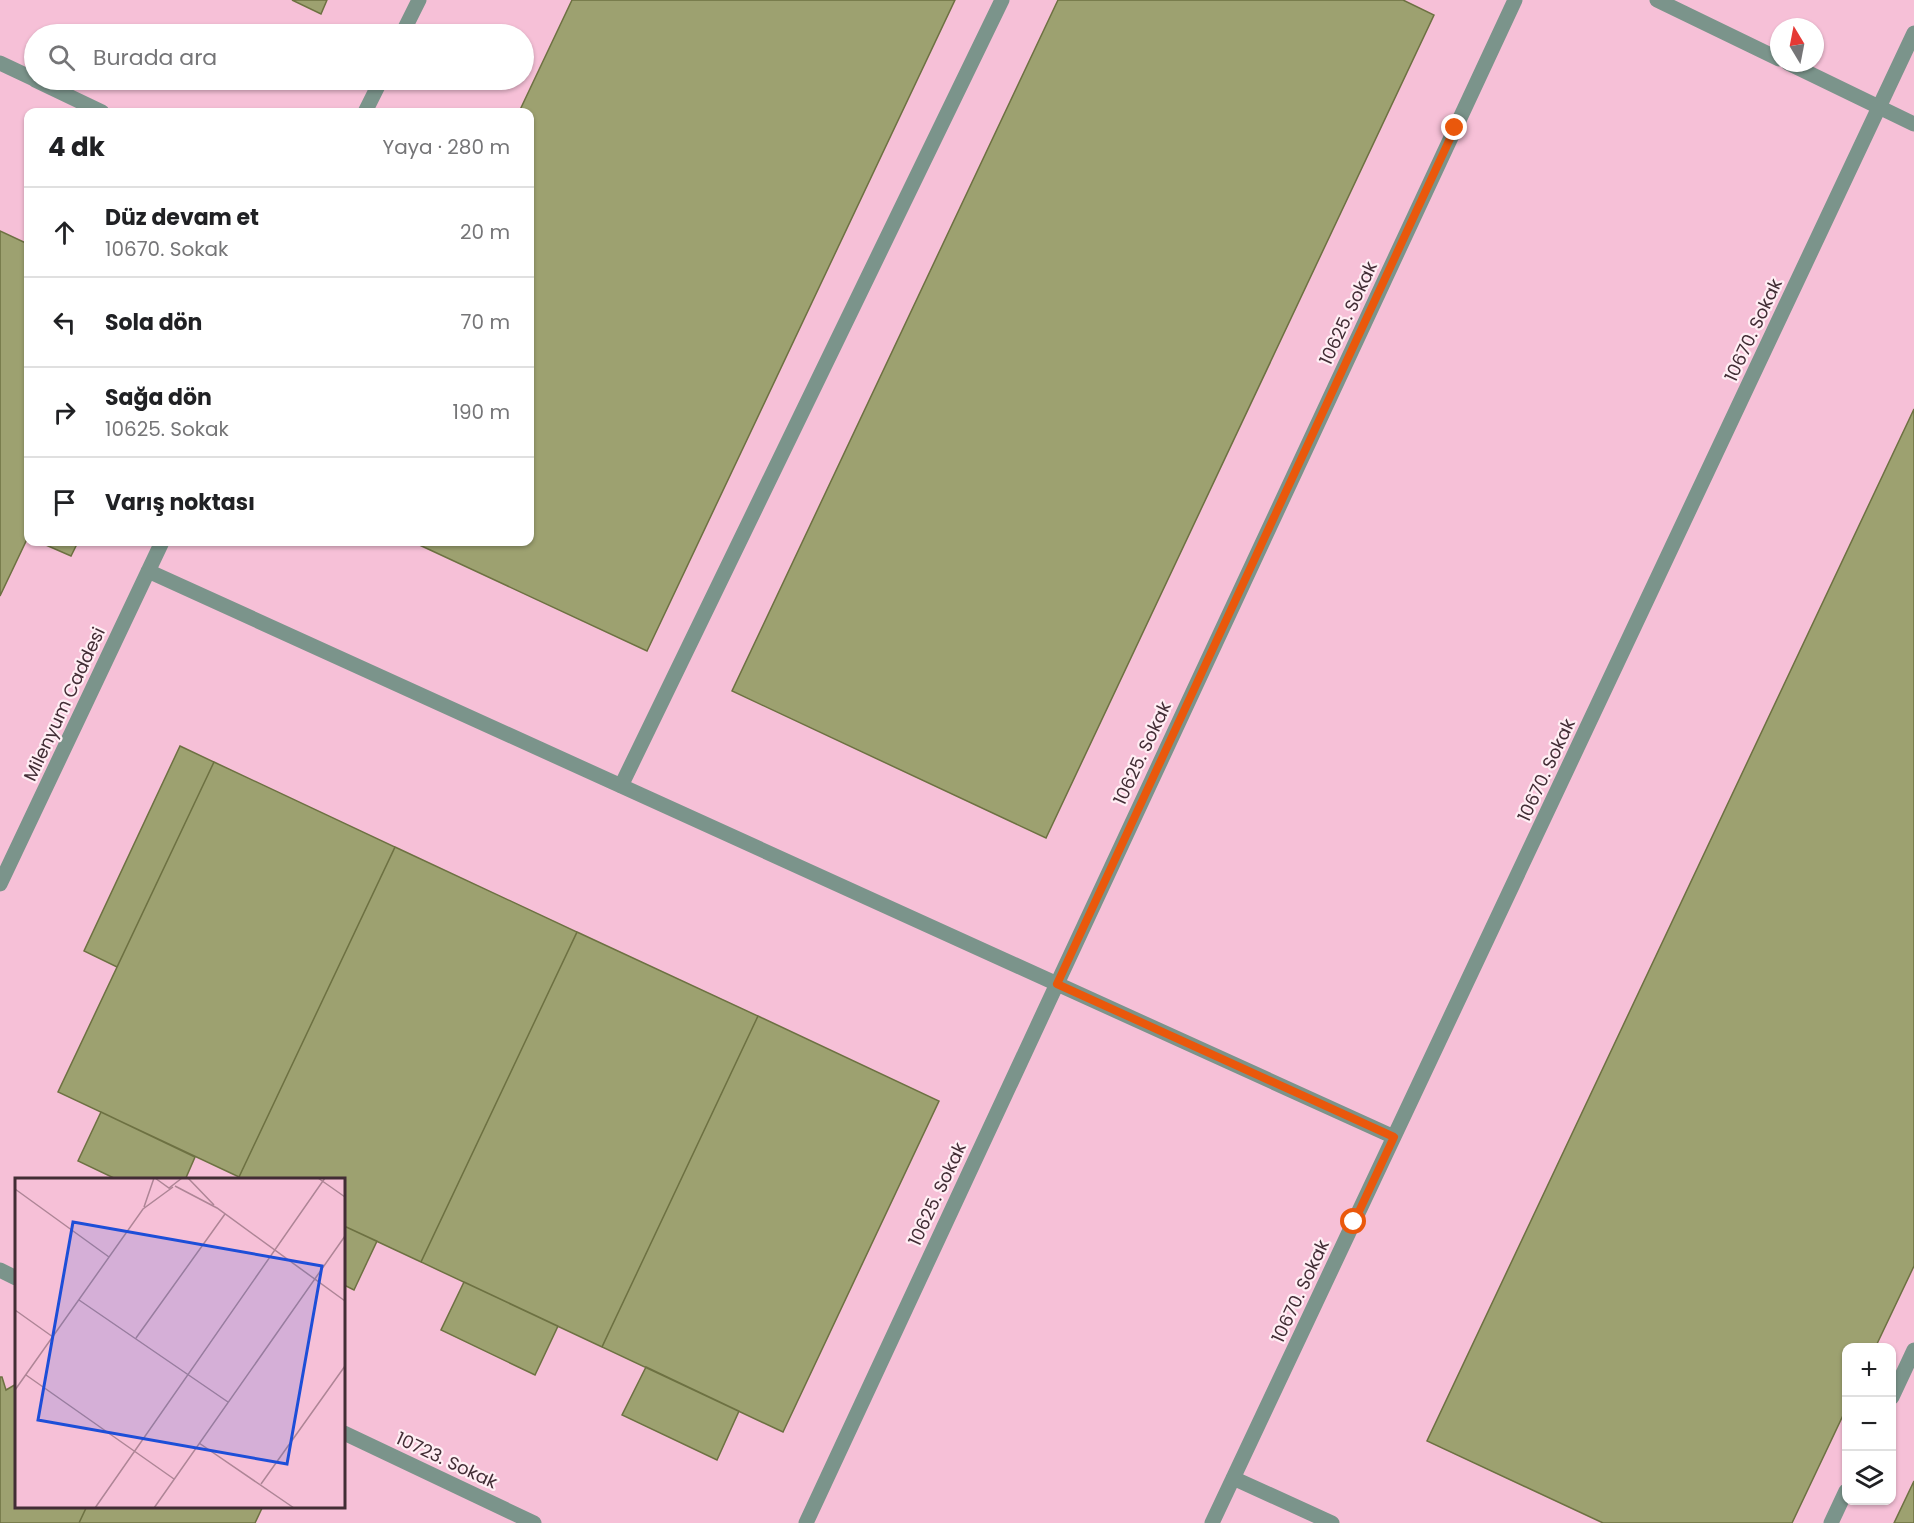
<!DOCTYPE html>
<html lang="tr">
<meta charset="utf-8">
<style>
:root{--surface:#fff;--page:#f6f6f6;--text:#202124;--muted:#757577;--line:#e0e0e0}
body{margin:0;font-family:Poppins,sans-serif;background:var(--page);color:var(--text)}
.controls{position:absolute;right:18px;bottom:18px;display:grid;overflow:hidden;border-radius:12px;box-shadow:0 2px 4px #0004}
.controls button{width:54px;height:54px;display:grid;place-items:center;padding:0;border:0;border-bottom:2px solid var(--line);background:var(--surface);color:var(--text);font:30px sans-serif}
.compass{position:absolute;left:1770px;top:18px;width:54px;height:54px;border-radius:50%;background:var(--surface);box-shadow:0 2px 4px #0004;rotate:350deg}
.stop{position:absolute;width:18px;height:18px;margin:-14px;border:4px solid #ea580c;border-radius:50%;background:#fff}
.stop.end{background:#ea580c;border-color:#fff;box-shadow:0 2px 6px #0008}
.list{margin:0;padding:0;list-style:none}
h2{display:flex;justify-content:space-between;align-items:center;height:78px;margin:0;padding:0 24px;font-size:26px}
h2 small{font-size:20px;font-weight:400;color:var(--muted)}
.list li{display:grid;grid-template-columns:39px 1fr auto;gap:18px;align-items:center;box-sizing:border-box;height:90px;padding:0 24px;border-top:2px solid var(--line)}
.list b{display:block;font-size:22px;white-space:nowrap}
.list p{margin:0;font-size:20px;white-space:nowrap;color:var(--muted)}
.list em{font-size:20px;font-style:normal;color:var(--muted)}
.icon{flex:none;width:33px;height:33px;fill:none;stroke:currentColor;stroke-width:2;stroke-linecap:round;stroke-linejoin:round}
.map{position:relative;flex:none;width:1914px;height:1523px;overflow:hidden}
.search{position:absolute;background:var(--surface);box-shadow:0 2px 4px #0004;left:24px;top:24px;width:510px;height:66px;display:flex;align-items:center;gap:15px;box-sizing:border-box;padding:0 21px;border-radius:33px;color:var(--muted);font-size:22px}
.panel{position:absolute;background:var(--surface);box-shadow:0 2px 4px #0004;left:24px;top:108px;width:510px;height:438px;border-radius:12px}
.map>svg:first-child{display:block}
</style>
<div class="map">
<svg width="1914" height="1523" viewBox="0 0 1914 1523">
<rect width="100%" height="100%" fill="#f6c0d7"/>
<path fill="#9da170" stroke="#6d7142" stroke-width="1.5" d="M292,0h35l-6,14z
M572,0h383l-308,651 -234,-109h117v-430h-11z
M1058,0h345l31,15 -388,823 -314,-147z
M0,231l28,13v293l-28,59z
M1914,409v857l-39,82h-29v61l-54,114h-189l-176,-82z
M39,542h39l-7,14z
M180,746l34,16 -97,205 -33,-16z
M214,762l181,85 -156,330 -181,-85z
M395,847l182,85 -156,330 -77,-36v-46h-100l-5,-3z
M577,932l181,84 -156,331 -181,-85z
M758,1016l181,85 -156,331 -181,-85z
M101,1112l94,45 -10,23h-67l-40,-19z
M344,1226l33,15 -23,49 -10,-5z
M464,1282l94,44 -23,49 -94,-45z
M646,1367l93,44 -22,49 -95,-45z
M0,1377h2l4,13 10,-6v122h71l-8,17h-79z
M1914,1481v42h-20z
M87,1506h176l-8,17h-176z"/>
<g fill="none" stroke-linecap="round" stroke-linejoin="round">
<path stroke="#7b948b" stroke-width="15" d="M1657,0l122,59
M402,34l17,-34
M0,63l34,16
M1788,63l126,61
M35,80l67,32
M365,112l16,-32
M148,571l1246,566
M621,786l381,-786
M0,884l162,-342
M0,1270l16,8
M1892,1397l22,-47
M344,1433l190,90
M1233,1478l99,45
M806,1523l709,-1523
M1212,1523l702,-1490
M1831,1523l15,-32"/>
</g>
<g fill="none" stroke-linecap="round" stroke-linejoin="round">
<path stroke="#ea580c" stroke-width="8" d="M1354,1222l40,-85 -337,-153 398,-856"/>
</g>
<g text-anchor="middle" dominant-baseline="central" stroke-width="4.5" stroke-linejoin="round" paint-order="stroke">
<g font-size="18" fill="#422d35" stroke="#ffeef4">
<text transform="translate(1348 313) rotate(-65)">10625. Sokak</text>
<text transform="translate(1753 330) rotate(-65)">10670. Sokak</text>
<text transform="translate(64 704) rotate(-65)">Milenyum Caddesi</text>
<text transform="translate(1142 753) rotate(-65)">10625. Sokak</text>
<text transform="translate(1546 770) rotate(-65)">10670. Sokak</text>
<text transform="translate(937 1194) rotate(-65)">10625. Sokak</text>
<text transform="translate(1300 1291) rotate(-65)">10670. Sokak</text>
<text transform="translate(447 1460) rotate(25)">10723. Sokak</text>
</g>
</g>
<g transform="translate(15 1178)">
<rect width="330" height="330" fill="#f6c0d7"/>
<path fill="none" stroke="#ae8596" stroke-width="1.5" d="M140,0l14,10 13,-10M173,0l26,27M303,0l27,19M160,8l42,22 128,93M0,11l94,68M129,29l10,-29M64,122l149,102M0,132l38,27M121,160l89,-124M11,197l148,104M0,212l128,-181 30,-22M184,265l95,65M246,306l84,-118M80,330l230,-330M139,330l191,-272"/>
<path fill="#1d4ed8" fill-opacity="0.15" stroke="#1d4ed8" stroke-width="3" d="M58,44l249,44 -35,198 -249,-44z"/>
<rect width="330" height="330" fill="none" stroke="#422d35" stroke-width="3"/>
</g>
</svg>
<div class="controls">
<button>+</button>
<button>−</button>
<button><svg class="icon" aria-label="layers" viewBox="0 0 24 24"><path d="M12 4l9 5-9 5-9-5zM3 14l9 5 9-5"/></svg></button>
</div>
<svg class="compass" viewBox="-18 -18 36 36"><path d="M0-13l5 13h-10z" fill="#e53935"/><path d="M0 13l5-13h-10z" fill="#757577"/></svg>
<div class="stop" style="left:1354px;top:1222px"></div>
<div class="stop end" style="left:1455px;top:128px"></div>
<div class="search"><svg class="icon" aria-label="search" viewBox="0 0 24 24"><circle cx="10" cy="10" r="6"/><path d="M15 15l6 6"/></svg>Burada ara</div>
<section class="panel">
<h2>4 dk<small>Yaya · 280 m</small></h2>
<ul class="list">
<li><svg class="icon" aria-label="ahead" viewBox="0 0 24 24"><path d="M12 20V5M6 11l6-6 6 6"/></svg><div><b>Düz devam et</b><p>10670. Sokak</p></div><em>20 m</em></li>
<li><svg class="icon" aria-label="left" viewBox="0 0 24 24"><path d="M17 20v-9H6M10 6l-5 5 5 5"/></svg><div><b>Sola dön</b></div><em>70 m</em></li>
<li><svg class="icon" aria-label="right" viewBox="0 0 24 24"><path d="M7 20v-9h11M14 6l5 5-5 5"/></svg><div><b>Sağa dön</b><p>10625. Sokak</p></div><em>190 m</em></li>
<li><svg class="icon" aria-label="arrive" viewBox="0 0 24 24"><path d="M6 21V4h12l-3 4 3 4H6"/></svg><div><b>Varış noktası</b></div></li>
</ul>
</section>
</div>
